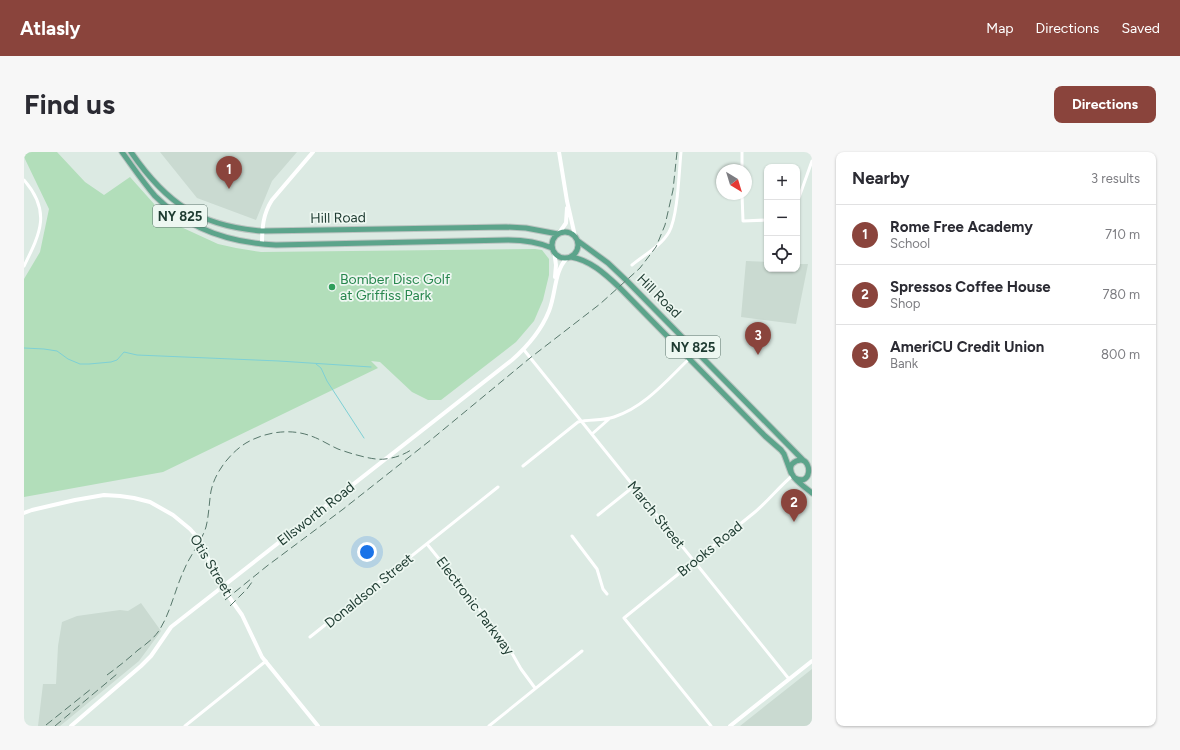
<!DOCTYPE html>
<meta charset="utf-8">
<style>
:root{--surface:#fff;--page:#f7f7f7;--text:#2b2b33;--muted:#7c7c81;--line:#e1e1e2;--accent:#8a443c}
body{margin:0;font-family:Figtree,sans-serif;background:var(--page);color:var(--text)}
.controls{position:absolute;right:12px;top:12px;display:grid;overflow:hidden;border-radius:8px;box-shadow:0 1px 3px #0004}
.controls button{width:36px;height:36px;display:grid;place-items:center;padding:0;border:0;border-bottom:1px solid var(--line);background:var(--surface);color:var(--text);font:20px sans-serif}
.compass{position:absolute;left:692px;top:12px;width:36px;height:36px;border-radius:50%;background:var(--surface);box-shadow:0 1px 3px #0004;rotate:142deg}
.you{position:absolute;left:343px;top:400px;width:14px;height:14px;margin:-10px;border:3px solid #fff;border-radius:50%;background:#1a73e8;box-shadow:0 0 0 6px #1a73e833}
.badge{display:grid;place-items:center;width:26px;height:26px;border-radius:50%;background:var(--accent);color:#fff;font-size:13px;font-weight:700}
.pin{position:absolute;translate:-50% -33px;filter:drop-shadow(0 1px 2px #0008)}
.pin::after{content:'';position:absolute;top:21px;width:14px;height:12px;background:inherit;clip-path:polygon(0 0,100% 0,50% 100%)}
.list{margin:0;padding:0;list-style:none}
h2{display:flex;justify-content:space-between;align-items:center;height:52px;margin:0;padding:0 16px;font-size:17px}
h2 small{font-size:13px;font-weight:400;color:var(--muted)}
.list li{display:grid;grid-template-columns:26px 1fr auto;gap:12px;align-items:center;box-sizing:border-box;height:60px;padding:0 16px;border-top:1px solid var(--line)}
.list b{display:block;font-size:15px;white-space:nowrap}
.list p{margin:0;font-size:13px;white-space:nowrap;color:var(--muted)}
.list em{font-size:13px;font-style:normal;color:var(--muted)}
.icon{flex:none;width:22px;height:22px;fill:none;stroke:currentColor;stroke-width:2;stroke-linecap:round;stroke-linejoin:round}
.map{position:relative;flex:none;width:788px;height:574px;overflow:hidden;border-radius:8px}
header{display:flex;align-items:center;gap:24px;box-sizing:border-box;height:56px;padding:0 20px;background:var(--accent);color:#fff}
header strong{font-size:19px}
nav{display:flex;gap:22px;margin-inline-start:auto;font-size:14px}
.intro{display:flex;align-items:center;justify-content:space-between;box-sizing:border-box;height:96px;padding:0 24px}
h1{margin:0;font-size:28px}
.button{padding:10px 18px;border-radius:8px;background:var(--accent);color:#fff;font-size:14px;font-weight:700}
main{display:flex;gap:24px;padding:0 24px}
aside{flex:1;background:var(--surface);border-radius:8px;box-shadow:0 1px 3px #0004}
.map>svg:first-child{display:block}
</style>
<header>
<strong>Atlasly</strong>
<nav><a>Map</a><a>Directions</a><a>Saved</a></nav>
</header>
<div class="intro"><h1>Find us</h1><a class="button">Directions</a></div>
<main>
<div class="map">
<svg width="788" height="574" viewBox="0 0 788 574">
<rect width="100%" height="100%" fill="#dceae3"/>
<path fill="#cadad1" d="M136,0h137l-25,29 -16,39 -59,-22z
M722,109l21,1v7h30v-5h11l-12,60 -55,-7z
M117,451l20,28 -22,30 -79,65h-22l5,-42h13l2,-38 4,-24 15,-6 43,-6 8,1z
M788,517v57h-72z"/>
<path fill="#b2deba" d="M0,0h33l28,30 19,13 26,-18 25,28 26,22 37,17 18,4 25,4 274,-3 7,1 7,9v16l-6,25 -9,21 -18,21 -75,58h-13l-16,-8 -32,-30 -9,-1 7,7 -215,104 -139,25v-218l16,-27 9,-43 -25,-52z"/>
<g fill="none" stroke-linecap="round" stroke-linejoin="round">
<path stroke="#7ed0d5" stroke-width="1" d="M0,196l20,1 13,2 11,8 12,5h9l22,-2 6,-2 7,-8 13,3 142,6 92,6
M292,212l5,4 6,13 37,57"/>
<defs>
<path id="primary" d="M98,0c11,15 21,30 33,44 33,33 75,47 121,49l232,-5c16,0 30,2 44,8
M107,0c35,51 68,74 131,79l244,-4 20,1 32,6
M528 93a13 13 0 1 1 26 0a13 13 0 1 1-26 0Z
M554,89l30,22 19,18 176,179
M547,105c19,3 34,17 48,30l146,149 16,14 3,4 7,19
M771,326c17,9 17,-18 6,-18 -4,0 -7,2 -9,4 -7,11 13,23 20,29"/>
</defs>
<use href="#primary" stroke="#bbc4c1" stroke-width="7"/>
<path stroke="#fff" stroke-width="3" d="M718,0v18
M0,28c27,31 17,52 0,86
M718,42l1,27 24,-1
M773,51l15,-42
M608,113c12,-10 29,-19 37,-33 9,-16 10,-61 12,-80
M500,198l265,329
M568,282l17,-15
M499,314l55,-44c11,-3 24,-1 36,-5 31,-10 53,-37 75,-58
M574,363l35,-28
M548,384l25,33 6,20 4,5
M403,392l78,97 16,28 14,19
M286,485l188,-150
M161,574l81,-65
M465,574l93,-75
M687,574l-87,-108 131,-106c13,-11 24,-25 37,-36"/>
<path stroke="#fff" stroke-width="4" d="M535,0l8,49 8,35
M535,81l7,-10 1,-15
M238,92c0,-16 1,-30 10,-44l41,-48
M530,99l2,14 -1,12
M0,361l8,-3 43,-10 29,-5 16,1 14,2 16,4 23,13 17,14 8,9 7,12 8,21 9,16 20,28 20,42 56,69
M47,574l70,-60 10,-10 20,-29 341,-267c16,-14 29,-29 37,-49 7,-17 5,-40 18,-53
M706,574l82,-65"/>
<use href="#primary" stroke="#5ca48b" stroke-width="5"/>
<path stroke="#57776b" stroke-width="1" stroke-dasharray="8 4" stroke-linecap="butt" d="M201,448l42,-34 75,-56 90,-71 98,-81 70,-54 40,-36 16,-21 9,-22 8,-35 4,-38
M206,454l17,-17 5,-7
M83,523c11,-8 21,-16 31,-25 7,-5 15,-11 20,-18 12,-17 17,-43 26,-62 6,-15 17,-27 22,-43 3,-12 3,-24 5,-36 4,-19 19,-38 35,-48 19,-11 44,-15 65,-7 9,3 18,9 27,13 11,4 36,12 47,10 10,-1 18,-4 26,-9
M22,573l45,-36
M31,574l62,-52"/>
</g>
<circle fill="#2e9e5b" stroke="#edf7f1" stroke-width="1.5" cx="308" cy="135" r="4"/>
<g text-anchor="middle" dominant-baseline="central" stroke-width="3.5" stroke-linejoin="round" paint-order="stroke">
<g fill="#edf7f1" stroke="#5b736a" stroke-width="1">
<rect x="129" y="53" width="54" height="22" rx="3"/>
<rect x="642" y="184" width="54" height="22" rx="3"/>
</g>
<g font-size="13" font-weight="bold" fill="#1d3a30">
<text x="156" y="64">NY 825</text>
<text x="669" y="195">NY 825</text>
</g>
<g font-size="14" fill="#1d3a30" stroke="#edf7f1">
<text transform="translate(314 66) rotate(-1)">Hill Road</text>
<text transform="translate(635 144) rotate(45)">Hill Road</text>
<text transform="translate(292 362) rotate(-38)">Ellsworth Road</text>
<text transform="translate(632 363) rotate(51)">March Street</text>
<text transform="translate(686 397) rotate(-39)">Brooks Road</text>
<text transform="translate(187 413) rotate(59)">Otis Street</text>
<text transform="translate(345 439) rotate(-39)">Donaldson Street</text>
<text transform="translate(451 454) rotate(53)">Electronic Parkway</text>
</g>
<g font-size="14" fill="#27864d" stroke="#edf7f1" text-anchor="start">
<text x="316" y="127">Bomber Disc Golf<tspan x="316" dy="16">at Griffiss Park</tspan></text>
</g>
</g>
</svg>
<div class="controls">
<button>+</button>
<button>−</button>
<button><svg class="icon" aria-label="locate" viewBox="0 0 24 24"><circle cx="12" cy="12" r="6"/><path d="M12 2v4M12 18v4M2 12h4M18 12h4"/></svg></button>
</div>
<svg class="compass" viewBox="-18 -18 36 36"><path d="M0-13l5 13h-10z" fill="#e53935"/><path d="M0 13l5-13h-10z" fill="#7c7c81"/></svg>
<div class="you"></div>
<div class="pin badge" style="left:205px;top:37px">1</div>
<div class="pin badge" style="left:770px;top:370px">2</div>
<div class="pin badge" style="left:734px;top:203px">3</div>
</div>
<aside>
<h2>Nearby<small>3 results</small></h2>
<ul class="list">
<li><span class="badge">1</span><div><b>Rome Free Academy</b><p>School</p></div><em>710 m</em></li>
<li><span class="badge">2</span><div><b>Spressos Coffee House</b><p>Shop</p></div><em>780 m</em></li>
<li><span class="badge">3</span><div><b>AmeriCU Credit Union</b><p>Bank</p></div><em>800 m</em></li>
</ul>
</aside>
</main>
